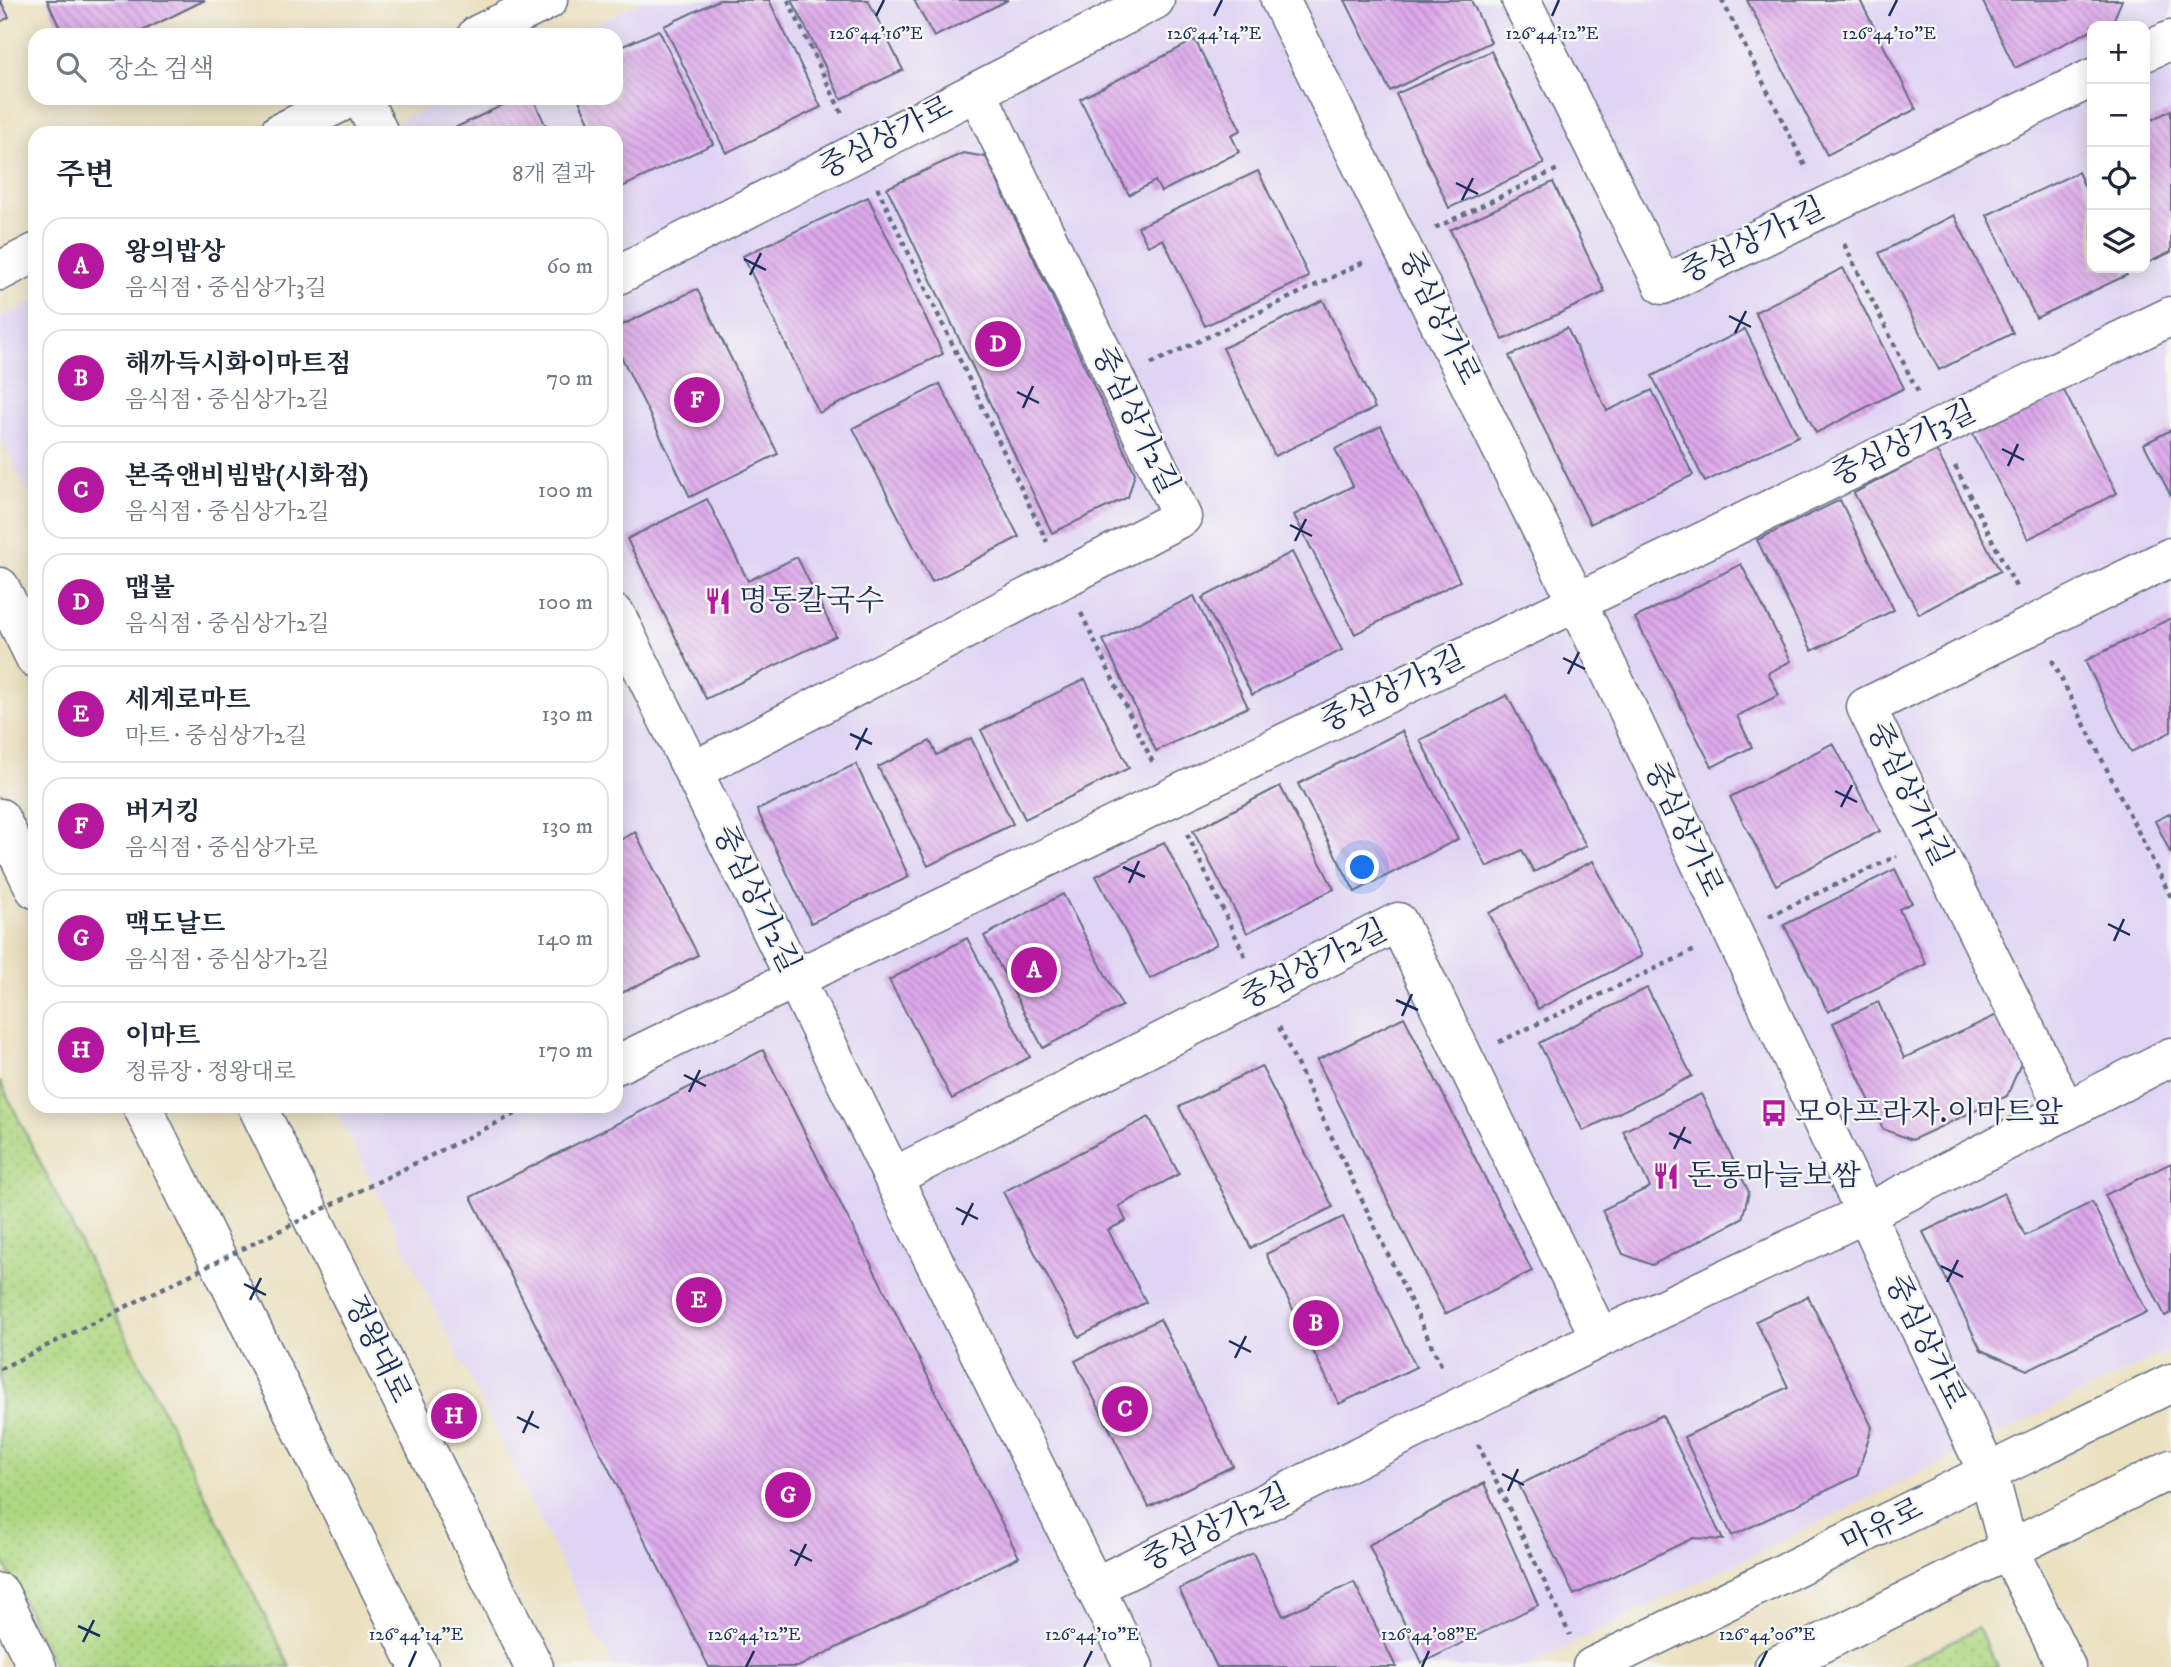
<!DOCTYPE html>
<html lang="ko">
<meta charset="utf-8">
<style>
:root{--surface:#fff;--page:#f2f2f3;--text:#1f2937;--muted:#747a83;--line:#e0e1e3;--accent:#b5179e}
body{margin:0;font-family:"IM FELL DW Pica","Noto Serif KR",serif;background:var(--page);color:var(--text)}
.controls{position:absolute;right:21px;top:21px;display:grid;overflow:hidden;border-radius:14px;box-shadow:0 4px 18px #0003}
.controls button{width:63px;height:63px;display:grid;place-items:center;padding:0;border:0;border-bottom:2px solid var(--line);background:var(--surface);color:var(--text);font:35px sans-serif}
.you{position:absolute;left:1363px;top:868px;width:24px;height:24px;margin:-18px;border:5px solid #fff;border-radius:50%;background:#1a73e8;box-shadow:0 0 0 10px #1a73e833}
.badge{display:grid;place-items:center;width:46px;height:46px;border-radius:50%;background:var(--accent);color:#fff;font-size:23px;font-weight:700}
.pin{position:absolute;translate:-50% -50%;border:4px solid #fff;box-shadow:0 2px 7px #0006}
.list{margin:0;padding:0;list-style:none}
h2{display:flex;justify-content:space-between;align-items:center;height:91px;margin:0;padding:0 28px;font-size:30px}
h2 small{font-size:23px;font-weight:400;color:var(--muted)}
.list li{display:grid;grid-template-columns:46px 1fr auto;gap:21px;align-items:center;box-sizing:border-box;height:98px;margin:0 14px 14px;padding:0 14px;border:2px solid var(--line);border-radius:21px}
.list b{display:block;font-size:26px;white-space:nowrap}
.list p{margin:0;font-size:23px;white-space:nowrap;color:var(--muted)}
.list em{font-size:23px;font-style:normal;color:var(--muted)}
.icon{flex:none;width:38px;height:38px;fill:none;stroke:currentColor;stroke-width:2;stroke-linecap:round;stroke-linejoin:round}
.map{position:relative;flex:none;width:2171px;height:1667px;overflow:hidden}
.search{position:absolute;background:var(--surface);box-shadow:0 4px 18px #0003;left:28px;top:28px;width:595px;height:77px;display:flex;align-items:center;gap:18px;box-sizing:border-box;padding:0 24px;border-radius:21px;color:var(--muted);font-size:26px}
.panel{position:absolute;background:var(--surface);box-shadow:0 4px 18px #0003;left:28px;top:126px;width:595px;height:987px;border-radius:21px}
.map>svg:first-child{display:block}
</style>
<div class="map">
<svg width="2171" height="1667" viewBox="0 0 2171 1667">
<defs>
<pattern id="park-dots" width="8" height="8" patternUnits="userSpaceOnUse" patternTransform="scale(1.75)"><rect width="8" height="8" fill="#afd782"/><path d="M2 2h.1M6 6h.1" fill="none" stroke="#96b973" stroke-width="1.8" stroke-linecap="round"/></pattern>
<pattern id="building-back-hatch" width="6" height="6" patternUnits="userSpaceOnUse" patternTransform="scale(1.75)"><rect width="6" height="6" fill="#dda8ea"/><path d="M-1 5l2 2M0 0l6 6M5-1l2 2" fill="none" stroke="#b289c1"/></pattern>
</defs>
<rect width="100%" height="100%" fill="#f6f6f2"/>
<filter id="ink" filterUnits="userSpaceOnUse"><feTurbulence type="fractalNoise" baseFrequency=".0143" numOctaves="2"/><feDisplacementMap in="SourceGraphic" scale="14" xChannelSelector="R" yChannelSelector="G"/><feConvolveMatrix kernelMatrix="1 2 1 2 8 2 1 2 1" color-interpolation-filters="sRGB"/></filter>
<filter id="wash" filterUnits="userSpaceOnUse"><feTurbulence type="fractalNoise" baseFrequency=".00686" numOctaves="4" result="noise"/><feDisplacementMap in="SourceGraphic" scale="28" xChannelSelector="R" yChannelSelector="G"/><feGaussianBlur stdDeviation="1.57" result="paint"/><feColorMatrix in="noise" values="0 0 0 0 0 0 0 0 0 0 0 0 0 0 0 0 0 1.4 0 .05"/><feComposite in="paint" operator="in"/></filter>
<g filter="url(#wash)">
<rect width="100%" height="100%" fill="#ebe1c1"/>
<path fill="#e0d4f4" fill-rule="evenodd" d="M644,0h1527v1349l-645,318h-913l-279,-561h282v-973h-242l71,-35h171v-63h-43zM2092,26h53v242h-53z
M35,300v207l-35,-70v-119z"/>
<path fill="url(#park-dots)" stroke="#658370" stroke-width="2" d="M0,1081l290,586h-235l-55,-112z
M1978,1628l20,39h-97z"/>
<g id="blocks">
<path fill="url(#building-back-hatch)" d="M0,0l9,17 -9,5z
M47,0h158l-71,35h-71z
M719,0h50l52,107 -95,46 -62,-127z
M792,0h76l35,70 -62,29z
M914,0h94l-74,37z
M1345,0h126l20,42 -101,49z
M1747,0h113l56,109 -89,46z
M1982,0h140l-8,19 -22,7v4l-77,38z
M659,30l54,114 -93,44 -4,-9v-46h-22l-16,-35h38v-49z
M1195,40l46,90 -10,5 8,17 -78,40 -6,-11 -26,14 -49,-96z
M1491,51l53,113 -95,44 -53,-114z
M518,98h15l16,35h-105z
M2171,110v142l-26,12v-141z
M963,153l23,4 149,316 -7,24 -76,36 -165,-345z
M1258,171l51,106 -104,49 -42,-87 -15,7 -10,-19z
M2078,172l14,31v65h31l4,7 -91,43 -49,-103z
M1553,182l52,110 -102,48 -53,-110z
M868,197l75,157 -124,59 -76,-157z
M1954,215l59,118 -74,37 -60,-117z
M1843,268l61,120 -88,45 -61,-121z
M697,289l81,165 -88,43 -74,-151v-18z
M1323,300l52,108 -100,48 -52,-108z
M1567,328l40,83 45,-21 41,85 -103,49 -81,-168z
M1745,329l53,107 -93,46 -53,-106z
M940,384l79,153 -87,45 -79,-154z
M2061,385l56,108 -89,46 -56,-107z
M1381,426l79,155 -105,53 -61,-119 59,-29 -18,-37z
M2171,430v66l-27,-52z
M1936,450l64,121 -81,43 -65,-121z
M707,499l41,82 49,-24 39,79 -130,63 -79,-160z
M1840,500l54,110 -82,41 -55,-111z
M1292,552l50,98 -90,45 -50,-97z
M1741,564l50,97 -23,12 11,22 -42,21 15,31 -40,20 -77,-149z
M1194,596l54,111 -92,44 -53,-111z
M2171,618v114l-40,20 -46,-91z
M1085,679l44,89 -104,51 -44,-89z
M1507,695l79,151 -52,26 -12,-22 -35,17 -67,-127z
M1402,731l56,108 -103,53 -57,-108z
M971,738l42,86 -85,42 -50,-99 52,-26 7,14z
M1833,743l47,88 -104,54 -46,-88z
M856,764l53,113 -98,46 -54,-113z
M1280,786l54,103 -87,44 -54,-102z
M2171,813v41l-16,-33z
M635,832l63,123 -82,41v-154z
M1164,842l53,102 -67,35 -54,-103z
M1593,861l49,95 -104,53 -49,-96z
M1895,869l17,34 -13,6 27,55 -98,48 -44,-87z
M1063,894l59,112 -79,42 -59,-112z
M967,938l63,119 -78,42 -63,-119z
M1647,988l45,88 -109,55 -44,-88z
M1878,1002l26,56 95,-44 23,47 -15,35 -95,44 -29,-11 -50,-106z
M1404,1017l128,254 -87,43 -128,-254z
M763,1050l256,507 -221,110h-89l-238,-470z
M1261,1066l72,141 -82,41 -72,-141z
M1701,1094l48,98 -7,27 -90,46 -29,-11 -21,-44 48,-23 -27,-56z
M1149,1117l30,57 -60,32 7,15 -18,9 38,72 -67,35 -76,-145z
M2171,1163v150l-6,3 -60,-121z
M2004,1193l21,43 67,-34 55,110 -120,58 -46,-20 -58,-118z
M1343,1217l73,150 -77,37 -73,-150z
M1808,1296l64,131 -15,49 -125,60 -48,-99 104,-50 -32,-66z
M1160,1319l73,147 -84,41 -74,-146z
M1662,1415l61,125 -30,-2 -119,57 -55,-110z
M1484,1483l54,122 -116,58 -53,-118z
M1253,1553l30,63 71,-34 42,85h-179l-38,-78z"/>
</g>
</g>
<g filter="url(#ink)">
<use href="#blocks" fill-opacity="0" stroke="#646d81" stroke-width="2"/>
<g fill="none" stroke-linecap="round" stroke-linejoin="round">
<defs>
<path id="minor" d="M1280,0l297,602 412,873 20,75 57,117
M1521,0l142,285 429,-207
M477,35l71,-35
M2145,52l26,-12
M362,98l17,35
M279,133l71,-35
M0,271l35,-18
M616,276l539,-276
M0,587l35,71
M616,615l518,1052
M693,771l489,-254 -205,-425
M0,818l35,71
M616,1065l1555,-749
M142,1106l277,561
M257,1106l277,561
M2066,1111l-200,-404 305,-150
M893,1177l505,-255 202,416
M1094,1587l506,-249 264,-124 307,-157
M0,1593l37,74
M1592,1667l579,-284
M1774,1667l397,-198"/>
</defs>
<use href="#minor" stroke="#646d81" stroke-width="41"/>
<path stroke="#646d81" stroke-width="4.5" stroke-dasharray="5 5" stroke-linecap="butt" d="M788,0l55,116
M1722,0l85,170
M877,187l170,355
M1435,228l125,-60
M1844,244l74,148
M1151,364l213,-102
M1955,466l62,123
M1081,613l72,150
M2052,660l119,237
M1187,834l58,122
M1769,916l128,-60
M1279,1027l164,342
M1499,1042l198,-93
M1478,1444l92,191"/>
<use href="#minor" stroke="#fff" stroke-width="38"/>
<path stroke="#646d81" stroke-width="4.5" stroke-dasharray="5 5" stroke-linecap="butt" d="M0,1369l531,-263"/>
</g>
</g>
<path fill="none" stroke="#1b2f5e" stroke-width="2.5" d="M876,16l8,-16M1214,16l8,-16M1552,16l7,-16M1889,16l8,-16M1456,183l22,11M1462,200l11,-22M744,259l22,11M750,275l11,-22M1729,316l22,11M1735,333l11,-22M1017,392l22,11M1023,408l10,-22M2002,449l22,11M2008,466l10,-22M1290,525l22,11M1295,541l11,-22M1563,658l22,11M1568,674l11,-22M850,734l22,10M856,750l11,-22M1835,791l22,11M1841,807l11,-22M1123,867l22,10M1129,883l10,-22M2108,924l22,11M2114,941l10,-22M1396,1000l22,10M1402,1016l10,-22M684,1075l22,11M689,1092l11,-22M1669,1133l22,10M1674,1149l11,-22M956,1208l22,11M962,1225l11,-22M1941,1266l22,11M1947,1282l11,-22M244,1284l22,11M250,1300l11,-22M1229,1341l22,11M1235,1358l11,-22M517,1417l22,11M523,1433l10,-22M1502,1474l22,11M1508,1491l10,-22M790,1550l22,11M795,1566l11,-22M78,1626l22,10M83,1642l11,-22M409,1667l7,-16M746,1667l8,-16M1084,1667l8,-16M1422,1667l7,-16M1759,1667l8,-16"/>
<defs>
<symbol id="restaurant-bare" viewBox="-9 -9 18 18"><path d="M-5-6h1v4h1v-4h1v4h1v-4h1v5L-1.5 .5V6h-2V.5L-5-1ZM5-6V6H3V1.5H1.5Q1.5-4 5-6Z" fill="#b5179e" stroke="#f6f6f2" stroke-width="2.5" paint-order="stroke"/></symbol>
<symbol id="bus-bare" viewBox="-9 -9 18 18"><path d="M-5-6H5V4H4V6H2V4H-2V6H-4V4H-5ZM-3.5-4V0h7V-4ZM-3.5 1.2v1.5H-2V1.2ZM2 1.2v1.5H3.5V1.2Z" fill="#b5179e" stroke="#f6f6f2" stroke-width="2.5" paint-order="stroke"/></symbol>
</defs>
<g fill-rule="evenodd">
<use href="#restaurant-bare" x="699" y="582" width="38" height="38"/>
<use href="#bus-bare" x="1755" y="1094" width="38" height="38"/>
<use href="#restaurant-bare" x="1647" y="1157" width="38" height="38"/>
</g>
<g text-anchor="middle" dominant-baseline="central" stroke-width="5" stroke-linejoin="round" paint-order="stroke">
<g font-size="30" fill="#1b2f5e" stroke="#f6f6f2">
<text transform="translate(886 138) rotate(-27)">중심상가로</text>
<text transform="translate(1753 241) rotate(-26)">중심상가1길</text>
<text transform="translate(1439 318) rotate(64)">중심상가로</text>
<text transform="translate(1135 420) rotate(64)">중심상가2길</text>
<text transform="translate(1904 444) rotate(-26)">중심상가3길</text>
<text transform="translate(1393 690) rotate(-26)">중심상가3길</text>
<text transform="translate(1909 794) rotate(64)">중심상가1길</text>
<text transform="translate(1683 829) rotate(65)">중심상가로</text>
<text transform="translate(756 899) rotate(64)">중심상가2길</text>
<text transform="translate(1314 965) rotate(-27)">중심상가2길</text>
<text transform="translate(1925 1342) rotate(64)">중심상가로</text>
<text transform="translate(377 1349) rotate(64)">정왕대로</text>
<text transform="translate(1882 1526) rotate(-26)">마유로</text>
<text transform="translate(1216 1528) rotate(-26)">중심상가2길</text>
</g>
<g font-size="30" fill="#1b2f5e" stroke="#f6f6f2" text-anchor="start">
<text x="739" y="601">명동칼국수</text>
<text x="1795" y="1113">모아프라자.이마트앞</text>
<text x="1687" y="1176">돈통마늘보쌈</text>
</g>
</g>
<g font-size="18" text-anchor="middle" fill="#1b2f5e" stroke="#f6f6f2" stroke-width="5" stroke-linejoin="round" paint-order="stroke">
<text x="876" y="39">126°44'16"E</text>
<text x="1214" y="39">126°44'14"E</text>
<text x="1552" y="39">126°44'12"E</text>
<text x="1889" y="39">126°44'10"E</text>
<text x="416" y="1640">126°44'14"E</text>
<text x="754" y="1640">126°44'12"E</text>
<text x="1092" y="1640">126°44'10"E</text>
<text x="1429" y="1640">126°44'08"E</text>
<text x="1767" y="1640">126°44'06"E</text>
</g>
</svg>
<div class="controls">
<button>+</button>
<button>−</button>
<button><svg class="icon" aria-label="locate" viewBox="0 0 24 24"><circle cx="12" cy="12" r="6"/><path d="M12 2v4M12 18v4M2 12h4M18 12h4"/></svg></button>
<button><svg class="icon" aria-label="layers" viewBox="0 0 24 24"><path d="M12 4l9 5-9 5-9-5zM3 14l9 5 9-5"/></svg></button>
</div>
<div class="you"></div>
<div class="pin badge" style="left:1034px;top:970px">A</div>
<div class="pin badge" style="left:1316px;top:1323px">B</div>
<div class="pin badge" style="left:1125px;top:1409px">C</div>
<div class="pin badge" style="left:998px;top:344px">D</div>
<div class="pin badge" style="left:699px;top:1300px">E</div>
<div class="pin badge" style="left:697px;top:400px">F</div>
<div class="pin badge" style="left:788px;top:1495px">G</div>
<div class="pin badge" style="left:454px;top:1416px">H</div>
<div class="search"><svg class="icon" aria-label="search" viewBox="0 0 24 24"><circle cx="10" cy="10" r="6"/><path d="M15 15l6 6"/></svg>장소 검색</div>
<section class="panel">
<h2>주변<small>8개 결과</small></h2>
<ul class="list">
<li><span class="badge">A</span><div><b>왕의밥상</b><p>음식점 · 중심상가3길</p></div><em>60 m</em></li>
<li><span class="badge">B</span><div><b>해까득시화이마트점</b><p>음식점 · 중심상가2길</p></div><em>70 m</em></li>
<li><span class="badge">C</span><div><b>본죽앤비빔밥(시화점)</b><p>음식점 · 중심상가2길</p></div><em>100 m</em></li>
<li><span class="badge">D</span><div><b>맵불</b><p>음식점 · 중심상가2길</p></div><em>100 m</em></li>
<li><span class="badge">E</span><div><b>세계로마트</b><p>마트 · 중심상가2길</p></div><em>130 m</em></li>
<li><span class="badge">F</span><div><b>버거킹</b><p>음식점 · 중심상가로</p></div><em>130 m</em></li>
<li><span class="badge">G</span><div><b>맥도날드</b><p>음식점 · 중심상가2길</p></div><em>140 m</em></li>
<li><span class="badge">H</span><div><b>이마트</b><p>정류장 · 정왕대로</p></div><em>170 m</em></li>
</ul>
</section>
</div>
